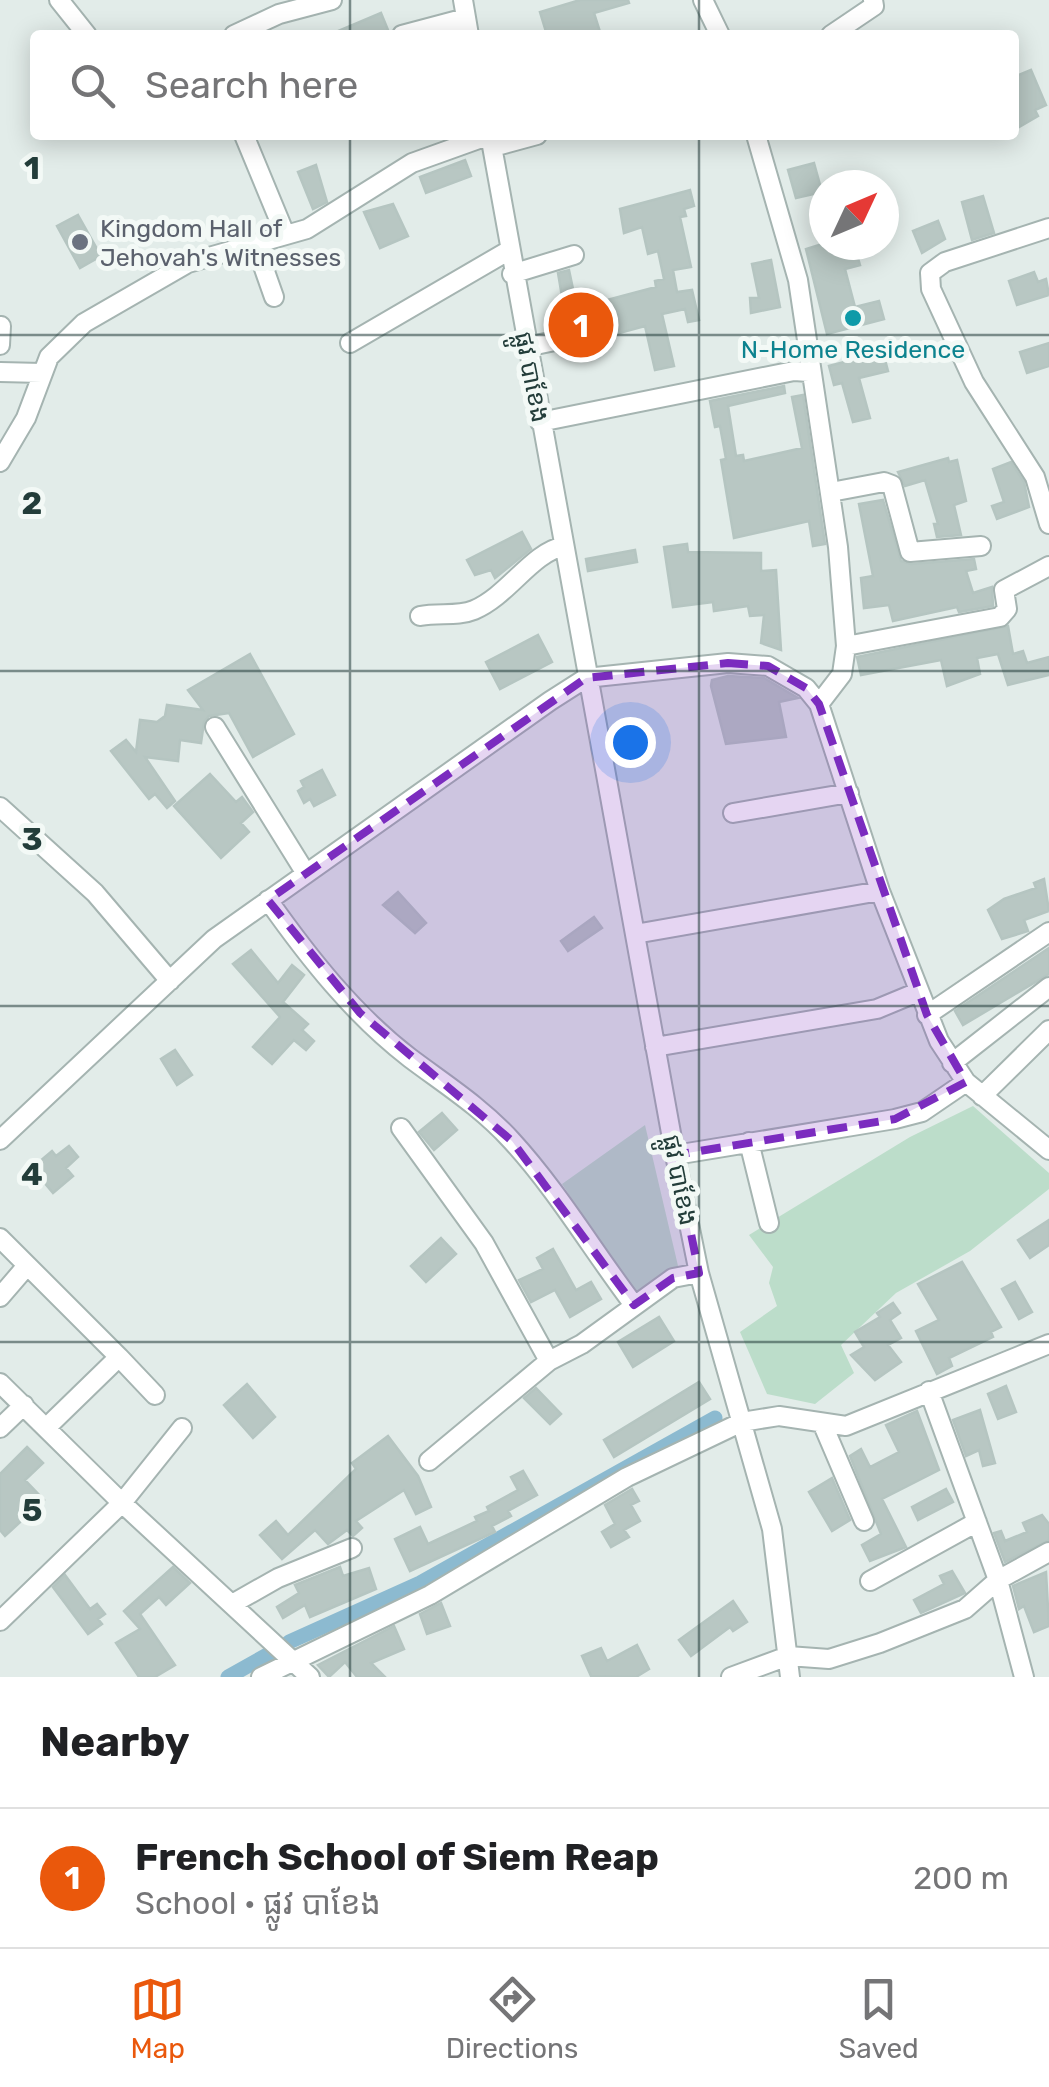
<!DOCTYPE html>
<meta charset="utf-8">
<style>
:root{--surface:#fff;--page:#f2f2f2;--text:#202124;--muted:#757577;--line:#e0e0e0;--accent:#ea580c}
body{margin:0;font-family:Rubik,"Noto Sans Khmer",sans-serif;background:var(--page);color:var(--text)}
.compass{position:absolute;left:809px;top:170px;width:90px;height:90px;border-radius:50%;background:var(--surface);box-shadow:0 5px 25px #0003;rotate:46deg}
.you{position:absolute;left:630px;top:742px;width:35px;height:35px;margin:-25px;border:8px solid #fff;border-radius:50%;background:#1a73e8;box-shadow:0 0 0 15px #1a73e833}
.badge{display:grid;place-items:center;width:65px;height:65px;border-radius:50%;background:var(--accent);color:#fff;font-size:32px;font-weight:700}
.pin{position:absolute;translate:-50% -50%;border:5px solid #fff;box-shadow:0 2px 10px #0006}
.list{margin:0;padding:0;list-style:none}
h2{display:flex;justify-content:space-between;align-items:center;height:130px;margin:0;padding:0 40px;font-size:42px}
h2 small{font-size:32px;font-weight:400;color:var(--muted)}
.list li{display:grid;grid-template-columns:65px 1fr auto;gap:30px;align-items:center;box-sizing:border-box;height:140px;padding:0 40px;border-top:2px solid var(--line)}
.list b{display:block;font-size:38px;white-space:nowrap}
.list p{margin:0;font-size:32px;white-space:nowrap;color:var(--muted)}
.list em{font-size:32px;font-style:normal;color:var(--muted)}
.icon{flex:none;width:55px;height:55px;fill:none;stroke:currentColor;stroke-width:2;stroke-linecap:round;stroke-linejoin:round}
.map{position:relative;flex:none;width:1049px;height:1677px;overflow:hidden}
.search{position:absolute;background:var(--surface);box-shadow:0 5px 25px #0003;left:30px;right:30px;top:30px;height:110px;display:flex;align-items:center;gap:25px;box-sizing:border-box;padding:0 35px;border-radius:10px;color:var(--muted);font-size:38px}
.sheet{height:270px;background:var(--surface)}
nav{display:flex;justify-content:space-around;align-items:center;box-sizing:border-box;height:140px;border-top:2px solid var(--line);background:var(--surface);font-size:28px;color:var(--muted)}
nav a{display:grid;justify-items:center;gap:5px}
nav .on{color:var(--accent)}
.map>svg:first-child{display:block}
</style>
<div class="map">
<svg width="1049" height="1677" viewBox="0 0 1049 1677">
<rect width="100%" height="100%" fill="#e2ece9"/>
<path fill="#bcddca" d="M973,1106l76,67v16l-79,62 -74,42 -55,52 13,28 -39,31 -48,-10 -27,-62 37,-26 -8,-23 4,-16 -24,-32 161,-98z
M645,1125l34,145 -44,29 -61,-82 1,-13 -13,-20z"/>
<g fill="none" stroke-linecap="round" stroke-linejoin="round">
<path stroke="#8cbad0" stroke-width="15" d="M289,1642l131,-59 295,-165
M228,1677l48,-27"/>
</g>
<path fill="#b8c7c3" stroke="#b5c5c1" stroke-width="2.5" d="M580,0h48l1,3 -35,10 7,22h-54l-7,-23z
M381,13l9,22h-61z
M1031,70l15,35 -11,5 3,6 -24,14v-53z
M465,160l6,16 -45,17 -6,-16z
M814,163l8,29 -26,6 -8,-28z
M316,165l11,37 -14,7 -15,-37z
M690,190l4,16 -10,3 2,7 -6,1 11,50 -18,3 4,22 15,-2 7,30 -11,2 -3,-13 -23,5 12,52 -19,4 -10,-44 -40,11 -2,-12 -7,-4 -29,5 -9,-53 11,-3 8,38 79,-21 -1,-6 9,-2 -6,-28 -10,3 -6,-27 -18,6 -4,-24z
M983,196l11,37 -22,7 -10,-38z
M393,204l15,32 -28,12 -16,-36z
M78,215l23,41 -21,12 -23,-42z
M938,221l7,18 -23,14 -9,-22z
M819,245h35l6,20 -15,4 10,38 24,-6 5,18 -57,15 -21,-85z
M771,260l9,47 -29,6 -1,-15h9l-7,-34z
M1034,272l4,10 8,-3 3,16 -32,10 -8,-24z
M1049,343v23l-22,7 -7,-21z
M883,352l5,19 -29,7 11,40 -17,4 -11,-39 -8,2 -5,-19z
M784,386l1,7 -57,13 8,50 7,-1 1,6 58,-13 -10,-51 11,-2 22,149 -12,2 -4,-25 -75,17 -13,-78 5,-1 -6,-33 -5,1 -5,-26z
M948,458l1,4 8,-2 9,41 -12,4 7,30 -24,2 -3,-13h4l-13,-44 -20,6 -7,-14z
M1011,462l13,20 5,25 -32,12 -5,-13 12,-4 -11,-33z
M883,500l18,61 10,3 63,-5 2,10 -10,2 7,22 19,-6 1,19 -34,6 -2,-5 -64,14 -4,-16 -25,3 -3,-30 12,-2 -14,-72z
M522,532l9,17 -36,29 -4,-8 -16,5 -8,-15z
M687,544l1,8 73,1v18l15,-1 5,80 -20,-7 3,-28 -14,1 -2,-10 -34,5 -1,-9 -40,5 -9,-60z
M635,550l2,12 -49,9 -2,-12z
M1008,626l5,28 10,-3 4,12 22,-6v18l-41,10 -10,-31 -21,4 3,16 -33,12 -6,-26 -80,15 -4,-18z
M538,635l14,27 -52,27 -14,-27z
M250,654l44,80 -41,23 -24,-44 -20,3 -5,6 -3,21 -21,-3 -2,21 -33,-4 30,44 -8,7 -12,-14 -6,5 -38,-48 15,-11 10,12 4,-32 17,2 8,-6 2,-11 36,5 -15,-20z
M728,676l36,2 34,20 -19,4 7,35 -60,7 -15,-58 1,-6z
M322,770l13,25 -21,11 -4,-7 -6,4 -6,-12 6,-4 -3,-6z
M210,774l26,28 6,-5 11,15 -12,11 8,9 -28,26 -47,-52z
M1044,879l5,32 -25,9 4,11 -26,8 -14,-29 16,-11 32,-11 -2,-5z
M398,892l28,31 -11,10 -32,-28z
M594,917l8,11 -34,23 -7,-10z
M1049,948v26l-86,51 -8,-14z
M251,950l27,33 14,-18 12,10 -21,27 25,22 -6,6 12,11 -8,9 -12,-10 -22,24 -19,-17 27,-30 -47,-53z
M175,1050l17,25 -15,10 -16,-26z
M442,1113l15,17 -23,20 -15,-18z
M69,1146l9,11 -12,11 7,8 -20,17 -21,-25 20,-17 4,5z
M1049,1220v25l-19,13 -12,-18z
M441,1238l15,16 -30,28 -15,-16z
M553,1249l23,41 15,-8 10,17 -31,18 -15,-27 -24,12 -12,-22 24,-11 -6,-11z
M962,1262l39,65 -10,5 2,5 -44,21 3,8 -15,8 -21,-43 23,-11 -21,-36z
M1015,1282l17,30 -13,7 -17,-30z
M893,1303l7,10 -10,7 11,18 -13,7 13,17 -26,18 -24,-25 13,-8 -9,-15 25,-15 -3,-4z
M659,1317l15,24 -41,26 -15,-25z
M699,1382l11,17 -96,58 -10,-17z
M247,1384l28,33 -22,21 -29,-33z
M1006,1386l10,26 -18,7 -10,-25z
M536,1388l25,26 -11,10 -26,-26z
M980,1410l15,53 -12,3 -4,-16 -13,6 -13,-36z
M917,1411l22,59 -57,29 24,48 -36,14 -8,-16 19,-11 -31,-78 11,-7 9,18 29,-15 -13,-27z
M388,1436l30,40 13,31 -15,7 -12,-24 -48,31 6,7 -9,8 -6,-6 -19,14 -13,-14 -33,29 -22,-24 16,-14 12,14 68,-66 -4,-6z
M27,1447l16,16 -18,17 19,20 -39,36 -5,-6v-56z
M523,1471l14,24 -29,16 3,5 -19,10 3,6 -85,39 -15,-32 25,-12 8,17 49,-23 -2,-4 14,-6 -2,-4 31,-17 -7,-13z
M832,1478l18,42 -18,11 -23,-39z
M632,1489l7,12 -8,4 9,16 -16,9 5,7 -18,10 -9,-15 13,-8 -10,-19z
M946,1489l7,13 -35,18 -6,-13z
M1042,1515l7,9v16l-44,22 -11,-29 7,-2 4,10 22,-9 -4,-9z
M173,1567l17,16 -24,22 -7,-8 -19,17 35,51 -20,12h-16l-23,-34 24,-14 -16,-18z
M340,1567l3,9 26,-8 7,21 -66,28 -5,-12 -22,13 -6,-11 22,-14 -4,-8z
M952,1571l13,22 -44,20 -7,-13 30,-16 -4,-8z
M1046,1572l3,54 -15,6 -10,-26 -5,3 -6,-23z
M65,1575l25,34 7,-5 8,10 -7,5 4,5 -14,10 -35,-47z
M733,1601l14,21 -14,9 -3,-4 -39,29 -12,-16z
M441,1603l9,23 -23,8 -7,-20z
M394,1626l10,23 -33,14 14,14h-28l-12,-15 -16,15 -11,-12z
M637,1645l12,24 -13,8 -45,-1 -9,-20 19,-8 6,13z"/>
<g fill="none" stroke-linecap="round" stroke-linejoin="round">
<defs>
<path id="minor" d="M59,0l28,35
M463,0l6,35
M703,0l17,35
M234,35l45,-21 53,-14
M402,35l64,-17
M831,35l43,-29 -1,-6
M244,135l41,99
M490,135l185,1020 24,118 73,256 18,148
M756,135l42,145 40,267 8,99 -4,28 -23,30
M493,147l44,-12
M1049,228l-104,34 -15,11 1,16 43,93 61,95 14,47
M256,246l18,51
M512,274l62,-19
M350,343l158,-92
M0,345l1,-19
M526,347l67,-14
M0,372l42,1
M540,422l254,-51 15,1
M0,462l26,-44 23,-61 35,-34 104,-60 119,-34 105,-66 78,-28
M831,492l53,-10 8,3 18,67 71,-6
M420,616c18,-4 37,1 54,-6 35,-15 57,-57 90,-64
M846,646l154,-29 7,-8 -3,-19 45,-24
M215,727l90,145
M0,807l95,86 75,88
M733,813l116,-20
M268,900c41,58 86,115 142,158 36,27 71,49 101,82 46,50 82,111 123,165
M635,934l245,-43
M927,1015l122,-83
M655,1047l222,-38 41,-17
M952,1063l97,-76
M982,1096l67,-66
M401,1128l83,115 65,118
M0,1140l214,-201 336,-238 36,-23 142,-15 40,3 38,22 13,16 61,187 59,150 27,41 83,68
M749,1142l20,81
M675,1155l220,-36 27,-7 44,-30
M0,1238l119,119
M0,1297l25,-29
M0,1383l122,120 188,174
M929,1391l69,189 26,97
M823,1425l41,96
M47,1427l72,-70 36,38
M0,1428l24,-23
M429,1461l120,-100 33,-17 91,-66 26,-5
M870,1581l107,-59
M232,1604l46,-26 74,-30
M0,1621l122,-118 60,-75
M261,1677l169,-82 197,-118 115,-55 37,-6 67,10 203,-82
M731,1677l57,-21 41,3 51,-16 85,-34 33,-29 51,-28"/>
</defs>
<use href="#minor" stroke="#a5b4b1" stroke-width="22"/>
<use href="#minor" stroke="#fff" stroke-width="18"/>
</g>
<path fill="#7b2cbf" fill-opacity="0.2" stroke="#7b2cbf" stroke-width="8" stroke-dasharray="20 12" stroke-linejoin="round" d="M728,663l40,3 38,22 13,16 108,311 39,67 -71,37 -220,36 24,118 -26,5 -39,27 -122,-164 -152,-128 -92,-113 318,-222z"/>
<path fill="none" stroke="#233d3a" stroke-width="2.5" stroke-opacity="0.55" d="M350,0v35M699,0v35M350,135v1542M699,135v1542M0,335h1049M0,671h1049M0,1006h1049M0,1342h1049"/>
<circle fill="#6b7280" stroke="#f3f9f6" stroke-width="4" cx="80" cy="242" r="10"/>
<circle fill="#0f9aa8" stroke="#f3f9f6" stroke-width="4" cx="853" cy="318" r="10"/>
<g text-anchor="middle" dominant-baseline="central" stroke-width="10" stroke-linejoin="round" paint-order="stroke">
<g font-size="25" fill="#5b616d" stroke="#f3f9f6" text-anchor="start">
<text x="100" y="228">Kingdom Hall of<tspan x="100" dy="29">Jehovah's Witnesses</tspan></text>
</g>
<g font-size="25" fill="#0d838f" stroke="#f3f9f6">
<text x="853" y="349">N-Home Residence</text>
</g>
<g font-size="25" fill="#233d3a" stroke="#f3f9f6">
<text transform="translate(532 377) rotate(79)">ផ្លូវ បាខែង</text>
<text transform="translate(680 1180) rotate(79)">ផ្លូវ បាខែង</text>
</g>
</g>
<g font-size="32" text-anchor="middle" font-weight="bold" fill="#233d3a" stroke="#f3f9f6" stroke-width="10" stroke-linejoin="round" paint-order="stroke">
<text x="32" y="179">1</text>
<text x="32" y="514">2</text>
<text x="32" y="850">3</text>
<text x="32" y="1185">4</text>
<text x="32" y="1521">5</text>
</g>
</svg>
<svg class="compass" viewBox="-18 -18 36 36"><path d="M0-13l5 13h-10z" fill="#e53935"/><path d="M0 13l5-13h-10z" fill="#757577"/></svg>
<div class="you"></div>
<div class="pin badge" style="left:581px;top:325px">1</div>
<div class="search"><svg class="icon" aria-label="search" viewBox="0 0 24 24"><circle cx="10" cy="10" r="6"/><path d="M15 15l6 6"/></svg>Search here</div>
</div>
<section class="sheet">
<h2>Nearby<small></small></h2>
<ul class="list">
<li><span class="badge">1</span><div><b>French School of Siem Reap</b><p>School · ផ្លូវ បាខែង</p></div><em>200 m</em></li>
</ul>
</section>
<nav>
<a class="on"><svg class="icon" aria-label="map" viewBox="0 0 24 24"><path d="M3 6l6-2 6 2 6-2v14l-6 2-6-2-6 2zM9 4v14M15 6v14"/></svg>Map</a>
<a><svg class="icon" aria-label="directions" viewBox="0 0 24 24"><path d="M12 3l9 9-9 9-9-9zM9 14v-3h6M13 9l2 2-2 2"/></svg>Directions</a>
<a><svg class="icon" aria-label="saved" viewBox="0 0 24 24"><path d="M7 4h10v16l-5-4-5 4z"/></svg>Saved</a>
</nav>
